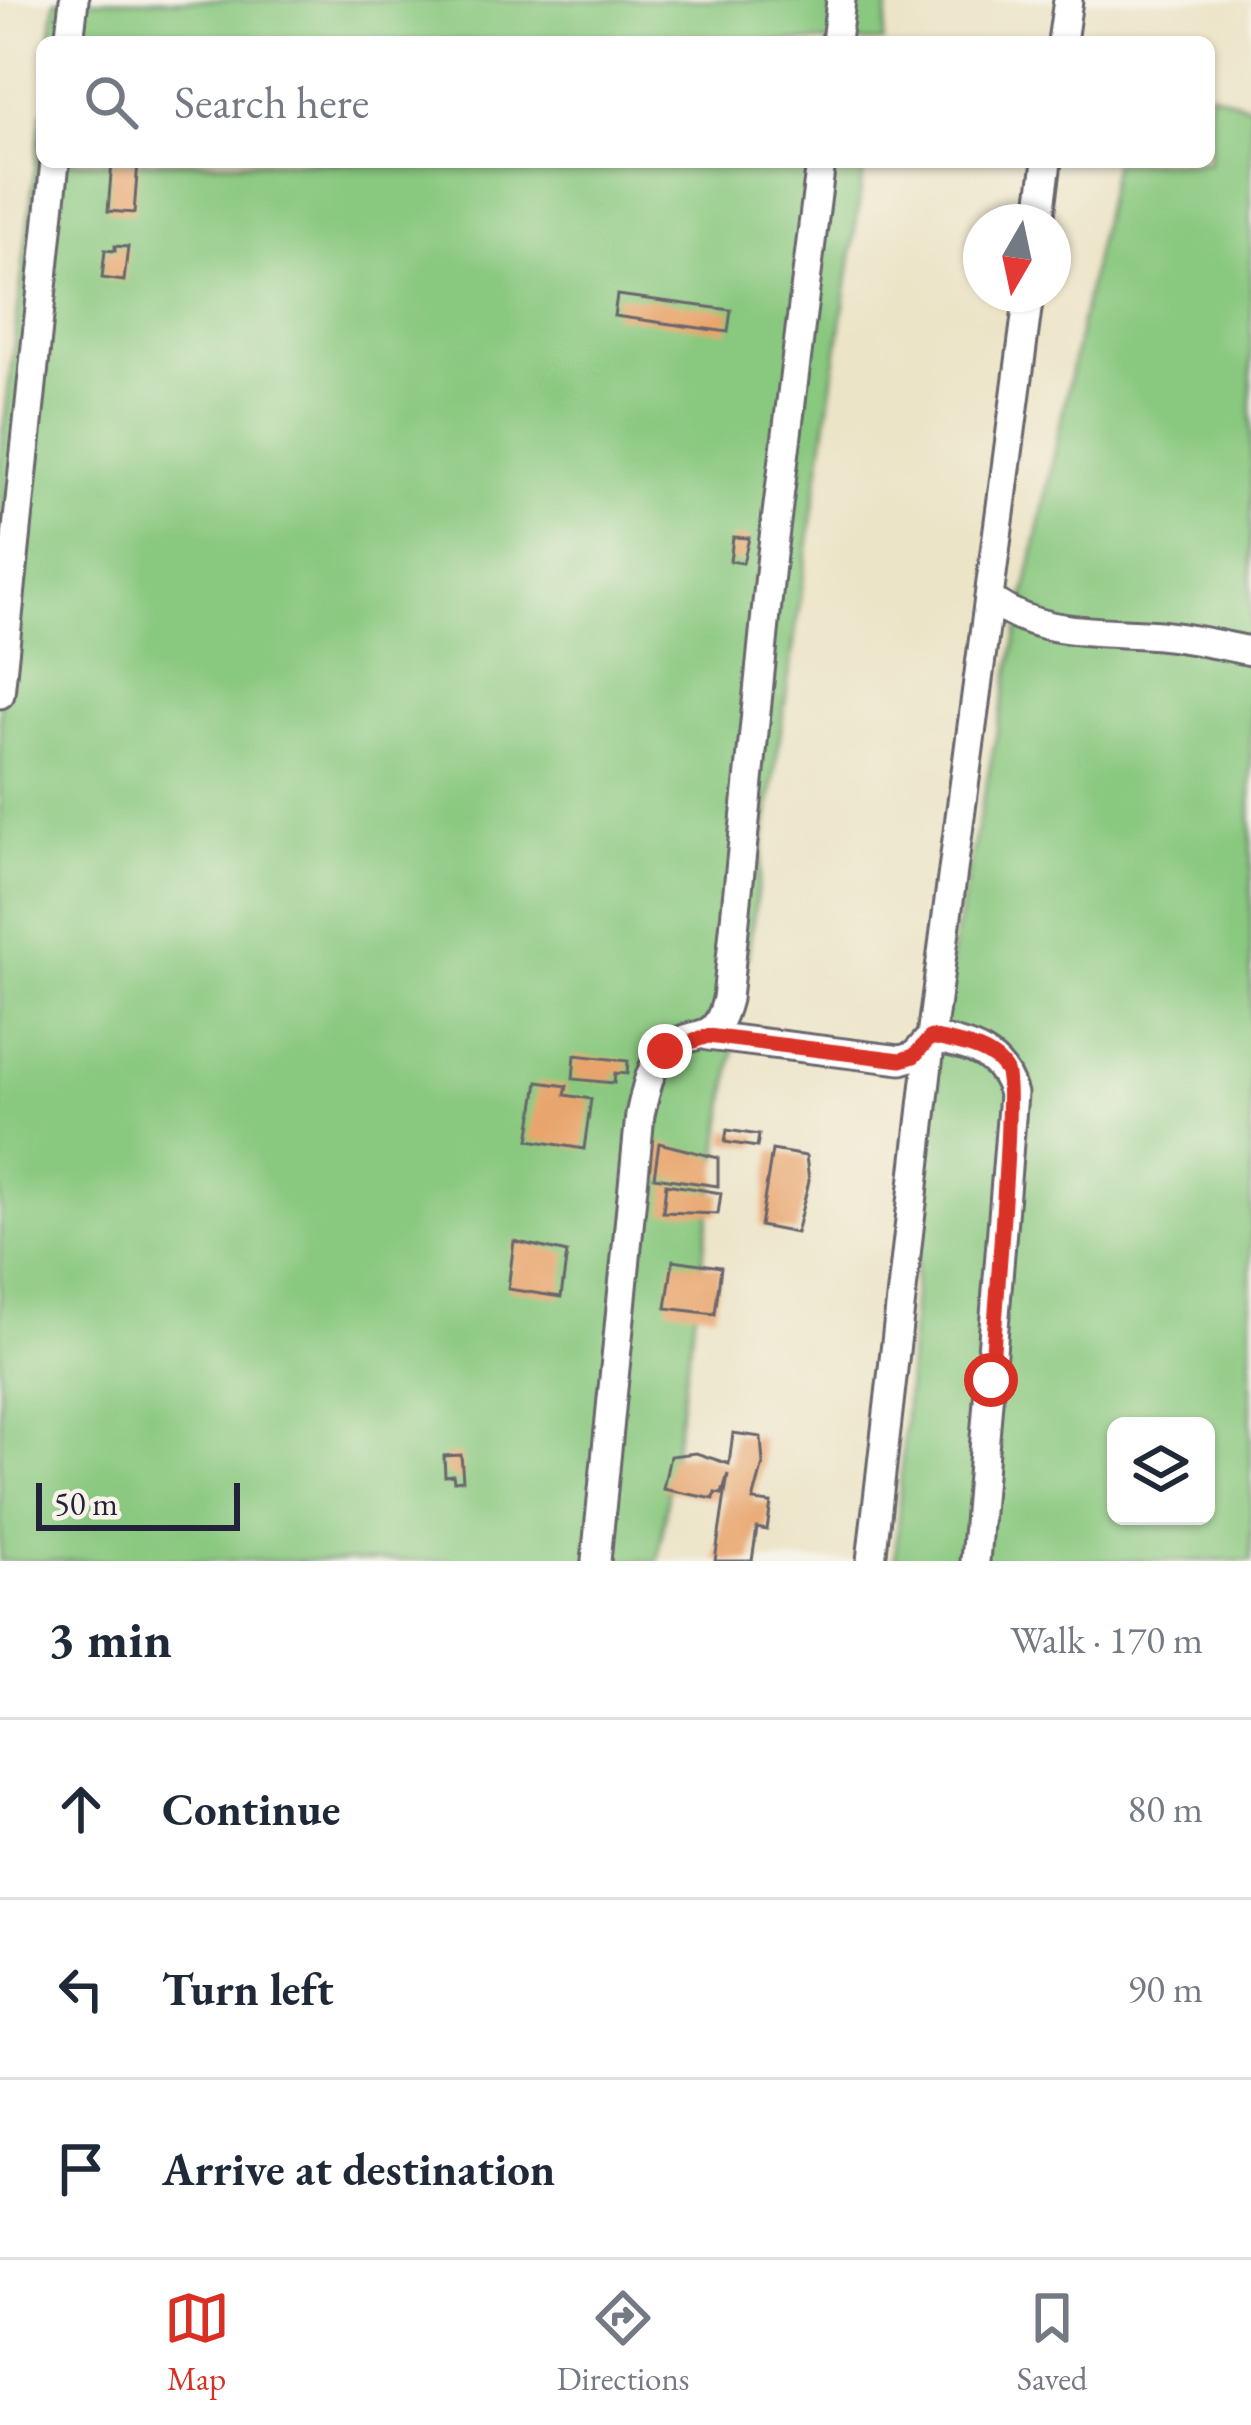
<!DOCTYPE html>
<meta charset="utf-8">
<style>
:root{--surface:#fff;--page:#f6f6f7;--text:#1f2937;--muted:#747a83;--line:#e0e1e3;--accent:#d93025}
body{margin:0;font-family:"EB Garamond",serif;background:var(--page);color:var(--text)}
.controls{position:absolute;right:36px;bottom:36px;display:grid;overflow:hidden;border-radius:18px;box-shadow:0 3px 9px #0004}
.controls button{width:108px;height:108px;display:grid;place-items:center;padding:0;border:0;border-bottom:3px solid var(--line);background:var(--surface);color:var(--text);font:60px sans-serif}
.compass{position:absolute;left:963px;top:204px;width:108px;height:108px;border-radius:50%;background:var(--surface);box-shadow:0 3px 9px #0004;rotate:189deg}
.scale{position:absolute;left:36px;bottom:30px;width:204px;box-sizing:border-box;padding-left:12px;border:6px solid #22223b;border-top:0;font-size:33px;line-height:42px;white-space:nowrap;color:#22223b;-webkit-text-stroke:9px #f7f3e8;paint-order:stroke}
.stop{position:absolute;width:36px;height:36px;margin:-27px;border:9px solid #d93025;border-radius:50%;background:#fff}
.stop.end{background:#d93025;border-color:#fff;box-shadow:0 3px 12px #0008}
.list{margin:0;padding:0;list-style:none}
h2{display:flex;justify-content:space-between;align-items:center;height:156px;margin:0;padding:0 48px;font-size:51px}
h2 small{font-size:39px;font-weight:400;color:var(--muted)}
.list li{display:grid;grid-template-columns:78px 1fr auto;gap:36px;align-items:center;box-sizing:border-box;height:180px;padding:0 48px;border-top:3px solid var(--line)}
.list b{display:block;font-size:45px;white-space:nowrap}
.list em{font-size:39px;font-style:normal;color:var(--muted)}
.icon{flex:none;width:66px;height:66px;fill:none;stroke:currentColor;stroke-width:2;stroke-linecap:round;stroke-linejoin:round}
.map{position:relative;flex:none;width:1251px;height:1561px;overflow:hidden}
.search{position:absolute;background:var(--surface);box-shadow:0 3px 9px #0004;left:36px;right:36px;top:36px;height:132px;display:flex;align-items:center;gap:30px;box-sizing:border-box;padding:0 42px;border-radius:18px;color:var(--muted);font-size:45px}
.sheet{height:696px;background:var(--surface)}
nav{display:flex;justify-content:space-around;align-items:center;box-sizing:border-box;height:168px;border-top:3px solid var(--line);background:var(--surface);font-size:33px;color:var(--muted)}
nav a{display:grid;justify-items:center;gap:6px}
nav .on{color:var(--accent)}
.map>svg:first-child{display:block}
</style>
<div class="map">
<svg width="1251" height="1561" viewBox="0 0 1251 1561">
<rect width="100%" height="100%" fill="#f7f3e8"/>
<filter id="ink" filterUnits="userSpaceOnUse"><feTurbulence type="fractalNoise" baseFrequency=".00833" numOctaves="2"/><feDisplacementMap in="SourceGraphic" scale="24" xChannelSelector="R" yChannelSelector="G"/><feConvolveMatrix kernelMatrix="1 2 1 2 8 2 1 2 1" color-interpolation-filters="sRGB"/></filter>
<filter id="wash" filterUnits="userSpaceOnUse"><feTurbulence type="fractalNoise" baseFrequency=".004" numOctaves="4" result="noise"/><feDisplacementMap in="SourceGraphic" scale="48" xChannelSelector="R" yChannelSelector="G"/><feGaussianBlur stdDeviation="2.7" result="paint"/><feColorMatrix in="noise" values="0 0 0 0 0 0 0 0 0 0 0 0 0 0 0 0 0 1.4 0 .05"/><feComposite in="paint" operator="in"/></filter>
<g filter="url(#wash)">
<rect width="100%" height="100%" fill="#ece4c7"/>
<path fill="#89c87f" stroke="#56755d" stroke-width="3" fill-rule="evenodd" d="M55,0h834l-6,42h-833z
M1209,92l42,14v1455h-356l36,-508 183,-891h95zM1116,1426h90v90h-90z
M42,111v51h823l-207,1399h-658v-1102z"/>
<g id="blocks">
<path fill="#e8a46c" d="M112,162h26l-4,51 -26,-2z
M115,246l13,1 -4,34 -22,-3 3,-28 10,1z
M617,295l114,15 -3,22 -114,-16z
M733,537l16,1 -6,25 -13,-2z
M575,1055l53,6 -1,13 -12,-1 -1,10 -41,-4z
M538,1082l29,4 -2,9 26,4 -7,50 -55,-9z
M727,1130l32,5 -2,12 -32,-5z
M659,1143l59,15v28l-64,-9z
M772,1150l34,6 3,25 -13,52 -36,-7z
M666,1184l55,9 -3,21 -55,-2z
M514,1241l53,12 -6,44 -53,-8z
M673,1260l48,7 -6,47 -49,-6z
M733,1433l28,4 2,27 -10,37 18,2 -4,27 -10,-2 -5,33h-37l13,-87 -6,20 -7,-1 -1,6 -51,-10 7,-33 26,-3 33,11z
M461,1455l2,25 -9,1 -1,-6 -8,1 -1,-20z"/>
</g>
</g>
<g filter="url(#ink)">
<use href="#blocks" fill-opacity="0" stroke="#69666c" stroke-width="3"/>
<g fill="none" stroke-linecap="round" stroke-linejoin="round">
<defs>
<path id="minor" d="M69,42l5,-42
M836,42l5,-42
M1062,42l6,-42
M1039,222l8,-60
M989,598c49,39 110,32 170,37 31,3 61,10 92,16
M0,694l55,-532
M708,1036l193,24 13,-4 17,-19
M931,1037c39,9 70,15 82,57l-38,467
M596,1561l44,-446c5,-20 9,-49 25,-64 29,-27 49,0 62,-52l45,-445 49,-392
M871,1561l60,-524 98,-743"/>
</defs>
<use href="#minor" stroke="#69666c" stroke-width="33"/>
<use href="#minor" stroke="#fff" stroke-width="27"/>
</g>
</g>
<g fill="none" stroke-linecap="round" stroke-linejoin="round" filter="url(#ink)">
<path stroke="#d93025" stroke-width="15" d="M665,1051l43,-15 193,24 13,-4 17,-19c25,6 61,10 75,34 10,20 -13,265 -15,309"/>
</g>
</svg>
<div class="controls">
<button><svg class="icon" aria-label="layers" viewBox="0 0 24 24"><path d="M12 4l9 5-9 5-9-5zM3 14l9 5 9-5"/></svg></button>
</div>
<svg class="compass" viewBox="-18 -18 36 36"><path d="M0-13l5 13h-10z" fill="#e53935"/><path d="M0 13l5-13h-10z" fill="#747a83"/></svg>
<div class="scale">50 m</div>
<div class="stop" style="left:991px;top:1380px"></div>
<div class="stop end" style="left:665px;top:1051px"></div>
<div class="search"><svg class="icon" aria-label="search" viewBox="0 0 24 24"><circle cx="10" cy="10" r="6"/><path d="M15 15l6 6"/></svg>Search here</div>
</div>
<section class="sheet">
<h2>3 min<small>Walk · 170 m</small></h2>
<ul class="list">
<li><svg class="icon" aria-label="ahead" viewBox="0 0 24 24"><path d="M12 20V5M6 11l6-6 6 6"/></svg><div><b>Continue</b></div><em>80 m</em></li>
<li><svg class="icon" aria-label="left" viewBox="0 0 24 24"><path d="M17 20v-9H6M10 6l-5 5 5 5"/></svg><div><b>Turn left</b></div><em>90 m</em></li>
<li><svg class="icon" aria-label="arrive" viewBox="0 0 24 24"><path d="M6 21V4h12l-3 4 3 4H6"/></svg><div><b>Arrive at destination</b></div></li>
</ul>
</section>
<nav>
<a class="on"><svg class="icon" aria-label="map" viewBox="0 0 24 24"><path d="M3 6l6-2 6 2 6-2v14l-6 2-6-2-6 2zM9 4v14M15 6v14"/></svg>Map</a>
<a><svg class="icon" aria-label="directions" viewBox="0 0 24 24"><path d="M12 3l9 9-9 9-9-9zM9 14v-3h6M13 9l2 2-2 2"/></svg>Directions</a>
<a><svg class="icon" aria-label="saved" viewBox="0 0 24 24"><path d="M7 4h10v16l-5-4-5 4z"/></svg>Saved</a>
</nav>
